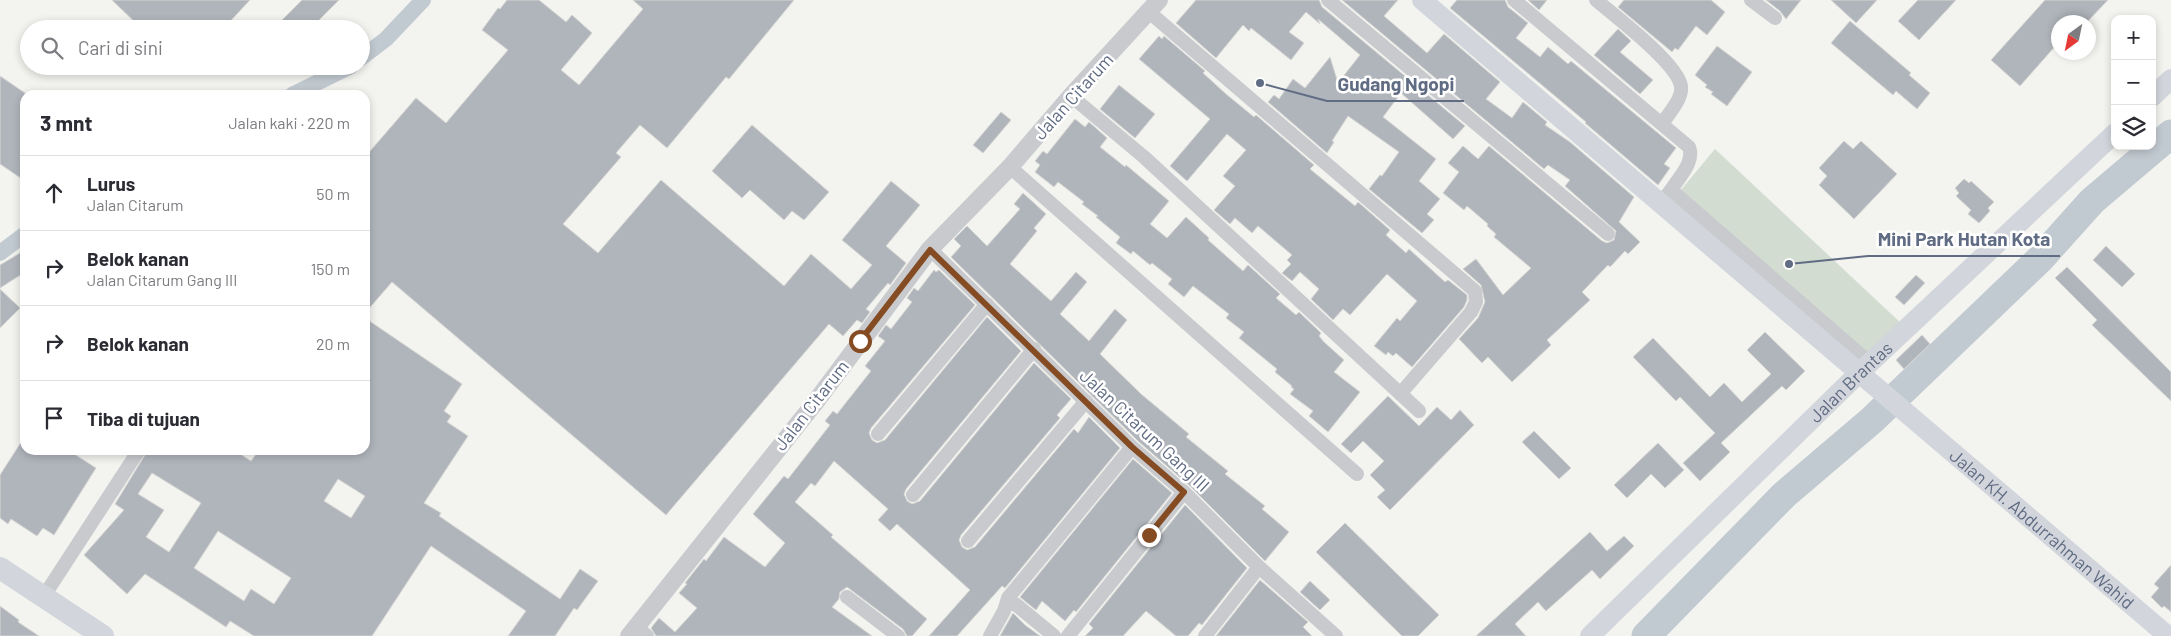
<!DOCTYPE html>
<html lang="id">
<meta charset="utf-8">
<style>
:root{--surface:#fff;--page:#f2f2f3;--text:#2b2b33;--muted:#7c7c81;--line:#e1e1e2}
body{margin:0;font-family:Barlow,sans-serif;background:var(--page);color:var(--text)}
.controls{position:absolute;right:15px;top:15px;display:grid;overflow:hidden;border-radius:10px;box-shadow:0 2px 8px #0003}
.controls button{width:45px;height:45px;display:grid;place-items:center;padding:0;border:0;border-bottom:1px solid var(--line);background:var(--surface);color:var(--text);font:25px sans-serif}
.compass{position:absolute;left:2051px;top:15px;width:45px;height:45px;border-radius:50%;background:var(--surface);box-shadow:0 2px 8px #0003;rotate:213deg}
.stop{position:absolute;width:15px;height:15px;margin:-11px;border:4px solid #854c24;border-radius:50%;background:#fff}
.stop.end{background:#854c24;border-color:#fff;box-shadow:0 1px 5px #0008}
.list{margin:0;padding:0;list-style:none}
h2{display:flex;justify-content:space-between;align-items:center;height:65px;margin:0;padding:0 20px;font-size:21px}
h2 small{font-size:16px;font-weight:400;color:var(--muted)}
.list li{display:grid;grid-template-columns:32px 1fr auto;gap:15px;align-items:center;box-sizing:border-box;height:75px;padding:0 20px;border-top:1px solid var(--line)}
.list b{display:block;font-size:19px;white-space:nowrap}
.list p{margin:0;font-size:16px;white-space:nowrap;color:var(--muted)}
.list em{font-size:16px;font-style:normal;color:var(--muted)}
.icon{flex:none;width:28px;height:28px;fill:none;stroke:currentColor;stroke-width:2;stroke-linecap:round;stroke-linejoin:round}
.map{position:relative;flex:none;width:2171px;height:636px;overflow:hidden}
.search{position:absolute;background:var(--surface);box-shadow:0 2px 8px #0003;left:20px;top:20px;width:350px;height:55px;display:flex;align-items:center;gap:12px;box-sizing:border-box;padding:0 18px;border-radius:28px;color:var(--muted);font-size:19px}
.panel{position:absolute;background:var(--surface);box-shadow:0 2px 8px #0003;left:20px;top:90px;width:350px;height:365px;border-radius:15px}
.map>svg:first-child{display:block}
</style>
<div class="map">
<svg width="2171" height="636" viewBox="0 0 2171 636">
<rect width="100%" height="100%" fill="#f3f4ef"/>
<path fill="#d2dcd0" d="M1715,149l188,176 -44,41 -189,-163z"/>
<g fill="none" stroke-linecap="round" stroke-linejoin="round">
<path stroke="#c2cad1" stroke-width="16" d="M361,58l25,-19 37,-39
M292,95l59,-29
M0,253l25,-19"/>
<path stroke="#c2cad1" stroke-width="29" d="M1646,636l138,-141 88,-75 168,-161 52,-58 79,-67"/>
</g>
<path fill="#b0b5bc" stroke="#d5d5d2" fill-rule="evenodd" d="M112,0h138l-27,29h-81z
M302,0h37l-29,29h-37z
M507,0h32l27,22 6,-7 20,18 -31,37 18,15 64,-76 -10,-9h161l-65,79 -3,-2 -59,71 -27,-23 -24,28 5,4 -58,67 35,29 63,-73 123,106 27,-32 40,35 21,-24 -30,-25 49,-59 29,24 -34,41 20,17 -16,22 -2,-2 -22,26 4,3 -8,11 -5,-3 -14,16 -14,-12 -163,191 -274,-233 -27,31v-156l51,-59 30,25 62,-73 -26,-20 16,-22 2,1z
M1196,0h123l3,7 143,119 -12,13 -52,-46 -18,24 53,42 -17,22 21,18 -13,15 7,6 -12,13 -53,-44 11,-14 2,1 17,-24 -51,-36 -16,25 2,1 -7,11 -59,-51 6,-7 5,4 14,-20 12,9 25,-31 8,26 22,-28 -42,-36 2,5 -14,-12 -17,20 15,11 -13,17 -40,-32 -2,3 -6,-6 -27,33 -40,-35z
M1342,0h56l-14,16 43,37 17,-19 56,48 -14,17 26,19 11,-16 24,20 -2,3 25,17 64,55 -15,25 21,20 -12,12 -3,-3 -15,16 -2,-2 -26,27 8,8 -43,40 4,5 -39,37 -24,-25 -6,6 -23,-24 19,-21 7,-16 -4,-17 -18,-16 13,-10 27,36 28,-27 -37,-31 2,-3 -9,-8 1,-2 -21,-18 -3,4 -21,-17 16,-21 -11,-9 15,-17 15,13 11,-13 113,95 5,2 7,-3 2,-9 -51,-45 5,-6 -22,-15 -4,4z
M1457,0h48l3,7 20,16 -12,15 24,19 8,-10 20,17 3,-3 105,87 -12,16 6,4 -12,17 -73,-62 1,-1 -136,-114z
M1528,0h19l-8,10z
M1624,0h87l14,12 -18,23 -11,-9 -18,24 -3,-2 -3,4 -54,-45z
M1766,0h35l-15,19 -6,-8z
M1831,0h46l-21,23z
M1918,0h38l-37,40 -21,-19z
M2045,0h63l-21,22h-29v21l-38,43 -29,-26z
M1850,21l61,52 -2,2 21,18 -13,16 -21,-18 -3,4 -62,-52z
M1618,29l13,12 -11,11 33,28 -13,14 -46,-39z
M1159,36l3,3 2,-3 41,35 -2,2 23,21 28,23 2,-2 58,50 -4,4 45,37 3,-4 32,28 -4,5 20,18 3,-4 36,33 3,-2 19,15v5l-3,7 -52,60 -16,-14 -3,3 -5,-4 -2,3 -12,-9 23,-28 3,3 17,-20 -30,-27 -37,41 -7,-6 -10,11 -22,-21 8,-10 -19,-17 -8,9 -10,-8 9,-9 -4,-4 5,-5 -34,-29 -6,7 -17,-15 -5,6 -16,-14 21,-24 -12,-10 23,-26 -19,-16 -40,47 -17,-15 40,-47 -71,-60z
M1717,46l35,26 -25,34 -16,-12 2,-2 -8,-5 2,-2 -12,-10z
M0,76l25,17v88l-25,-17z
M1119,85l36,29 -20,24 -35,-29z
M1001,112l10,8 -28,33 -10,-8z
M1075,119l10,8 4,-5 18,16 -7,9 25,20 1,-2 43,36 -19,23 17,14 19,-21 23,21 -1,2 35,31 5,-6 32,29 -4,4 20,17 3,-3 22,21 -2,3 5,6 20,18 -10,12 26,20 -32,40 -19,-16 4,-5 -23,-17 4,-5 -3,-2 1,-1 -17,-14 2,-3 -38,-31 5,-6 -18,-14 3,-4 -36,-28 -9,11 -16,-13 4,-5 -20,-16 -2,2 -17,-14 -2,3 -15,-11 4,-6 -24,-20 2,-1 -16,-12 2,-2 -26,-20 -4,5 -19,-15 5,-7 -5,-4 8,-10 4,3z
M752,125l77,67 -25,28 -12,-9 -8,9 -34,-30 -8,8 -30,-27z
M1844,141l9,8 8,-8 36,33 -43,45 -35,-34 8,-9 -8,-8z
M1964,179l5,4 2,-2 23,21 -6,6 2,3 -11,12 -11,-9 3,-4 -15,-14 3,-3 -4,-5z
M1023,193l23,21 -12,14 3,3 -27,33 41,37 25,-29 11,10 -27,32 29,27 26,-32 12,11 -27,34 41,40 48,40 -3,3 42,34 -3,3 40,32 -3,3 27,23 -24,29 -75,-75 -52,-45 -187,-184 10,-11 -7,-7 13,-13 20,20 33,-37 -6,-5z
M2106,246l29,28 -13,13 -29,-27z
M25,250v22l-25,16v-23z
M2067,267l104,105v29l-79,-76 5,-5 -42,-42z
M934,270l2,2 3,-2 36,35 -104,123 -2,5 3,7 5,3 8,-3 102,-123 34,34 -115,138 -2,5 3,7 5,3 8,-3 114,-138 37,36 -14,16 3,3 -99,117 -2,5 3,7 5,3 8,-3 99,-118 4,4 11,-16 31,31 -115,140 -3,-2 -45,50h-28l41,-46 -73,-66 -7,7 -12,-11 10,-11 -54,-48 -19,25 -4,-3 -16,19 38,33 -2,2 96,82 -15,17h-5l-4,-7 -56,-42 -7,5 -1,7 -7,8 40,29h-216l-5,-8 8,-10 16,14 22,-24 -18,-15 8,-9 -2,-1 19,-24 2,2 18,-24 41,30 20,-24 -32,-29 31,-38 4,3 42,-54 -5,-4 8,-10 4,3 34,-43 -6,-5 20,-25 -7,-5 8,-11 5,4 21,-27 -5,-4 7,-10 4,3z
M1916,275l9,8 -21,22 -9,-8z
M0,289l20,19 -20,20z
M365,318l97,66 -18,27 7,5 -4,6 21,14 -44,67 17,10 -2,3 121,83 20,-30 18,12 -21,29 -3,-2 -19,28h-47l18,-25 -95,-65 -59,90h-118l-24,-15 -4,6 -81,-53 -18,20 -43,-39 40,-45 -9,-6 33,-54h86l17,11 8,-11h106zM152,473l49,30 -32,49 -23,-15 18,-27 -26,-16zM338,479l27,17 -14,22 -27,-17zM218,531l73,47 -17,26 -23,-15 -7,12 -50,-33z
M1765,332l40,39 -19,19 -4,-4 -61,57 9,9 -30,29 -17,-18 32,-30 -35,-36 -4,4 -43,-44 20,-19 57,59 14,-14 18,19 29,-28 -24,-24z
M1922,335l8,9 -26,25 -8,-9z
M1388,396l31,30 18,-19 14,13 9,-10 14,15 -84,85 -13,-13 8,-7 -15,-15 14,-14 -21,-20 -12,12 -10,-9z
M1534,431l37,37 -12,11 -37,-37z
M25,436v14h43l28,18 -42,67 -11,-7 -6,8 -26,-17 -3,5 -8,-6v-43z
M1658,443l26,27 -19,18 -14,-14 -24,24 -13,-13z
M1133,459l39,34 -96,119 -2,-2 -9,11 -23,-20 -6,9 -16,-13z
M1185,505l62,63 -45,57 -3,-2 -11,13h-12l-30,-25 -23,25h-38l8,-8 -4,-4z
M1345,523l94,92 -21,21h-16l-86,-84z
M1590,532l17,19 17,-15 10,10 -34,33 -8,-9 -46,41 -8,-9 -23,22 11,12h-50z
M2171,565v47l-7,-6 -2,2 -11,-11 8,-9 -5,-4z
M1260,580l48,42 -5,5 9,9h-96z
M1310,581l20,19 -10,10 -20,-18z
M0,606l19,14 -1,2 21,14h-39z
M1013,613l12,12 15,11h-40z"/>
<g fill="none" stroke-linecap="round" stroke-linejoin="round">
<path stroke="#c8cace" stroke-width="14" d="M1328,0l280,234
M1514,0l175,147c6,15 -10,30 -18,43
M1596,0c19,16 81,63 85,86 2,13 -13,28 -19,38
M1751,0l24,18
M1149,12l326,279 1,11 -5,10 -71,82
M1071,96l73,61 275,254
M1010,167l347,307
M1661,203l10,-13 199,173
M930,249l202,198 52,45 75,75 77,69
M878,434l109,-130
M913,495l121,-146
M968,541l118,-140
M44,596l95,-146
M847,597l51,39
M1008,598l124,-151
M636,626l11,10
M990,636l14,-25 4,-13 46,38
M1068,636l116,-144
M1205,636l54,-69"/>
<path stroke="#c8cace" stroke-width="18" d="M629,636l185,-232 116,-155 80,-82 61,-71 88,-96"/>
<g stroke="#d2d6dc" stroke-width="20">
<path id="s1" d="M1422,0l746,636"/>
<path d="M2152,97l19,-18"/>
<path id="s2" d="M1590,636l269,-263 256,-240"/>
</g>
<path stroke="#d2d6dc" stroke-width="22" d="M0,568l103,68"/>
</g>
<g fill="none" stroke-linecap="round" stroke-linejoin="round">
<path stroke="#854c24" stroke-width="6" d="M860,341l70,-91 202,197 52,45 -35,43"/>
</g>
<g text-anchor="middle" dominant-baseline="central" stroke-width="5" stroke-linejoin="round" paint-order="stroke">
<g font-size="18" fill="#606c83" stroke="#fff">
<text transform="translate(1073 96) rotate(-48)">Jalan Citarum</text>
<text stroke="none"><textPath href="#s2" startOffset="364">Jalan Brantas</textPath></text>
<text transform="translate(811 405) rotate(-52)">Jalan Citarum</text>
<text transform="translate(1145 430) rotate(43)">Jalan Citarum Gang III</text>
<text stroke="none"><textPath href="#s1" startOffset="815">Jalan KH. Abdurrahman Wahid</textPath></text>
</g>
</g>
<path fill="none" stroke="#606c83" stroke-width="2" d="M1260 83L1327 101H1464M1789 264L1868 256H2060"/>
<g fill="#606c83" stroke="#fff" stroke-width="2">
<circle cx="1260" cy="83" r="5"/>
<circle cx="1789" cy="264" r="5"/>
</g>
<g font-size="19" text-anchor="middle" font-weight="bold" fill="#606c83" stroke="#fff" stroke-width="5" stroke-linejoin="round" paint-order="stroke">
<text x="1396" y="91">Gudang Ngopi</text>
<text x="1964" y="246">Mini Park Hutan Kota</text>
</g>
</svg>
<div class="controls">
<button>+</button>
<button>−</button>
<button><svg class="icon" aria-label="layers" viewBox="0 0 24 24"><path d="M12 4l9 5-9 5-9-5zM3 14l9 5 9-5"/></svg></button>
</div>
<svg class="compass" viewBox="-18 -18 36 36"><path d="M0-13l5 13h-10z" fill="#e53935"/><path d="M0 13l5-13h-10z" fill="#7c7c81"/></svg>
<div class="stop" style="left:860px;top:341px"></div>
<div class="stop end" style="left:1149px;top:535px"></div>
<div class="search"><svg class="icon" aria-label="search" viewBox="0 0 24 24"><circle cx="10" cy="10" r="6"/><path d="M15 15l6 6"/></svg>Cari di sini</div>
<section class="panel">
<h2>3 mnt<small>Jalan kaki · 220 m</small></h2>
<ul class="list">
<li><svg class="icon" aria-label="ahead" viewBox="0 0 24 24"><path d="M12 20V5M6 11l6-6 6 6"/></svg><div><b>Lurus</b><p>Jalan Citarum</p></div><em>50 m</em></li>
<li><svg class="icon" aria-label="right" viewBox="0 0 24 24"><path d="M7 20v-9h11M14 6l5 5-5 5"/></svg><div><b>Belok kanan</b><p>Jalan Citarum Gang III</p></div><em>150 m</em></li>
<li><svg class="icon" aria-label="right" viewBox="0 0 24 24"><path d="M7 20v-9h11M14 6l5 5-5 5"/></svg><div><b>Belok kanan</b></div><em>20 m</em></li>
<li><svg class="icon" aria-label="arrive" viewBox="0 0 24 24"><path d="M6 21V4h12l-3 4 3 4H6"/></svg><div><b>Tiba di tujuan</b></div></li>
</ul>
</section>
</div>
